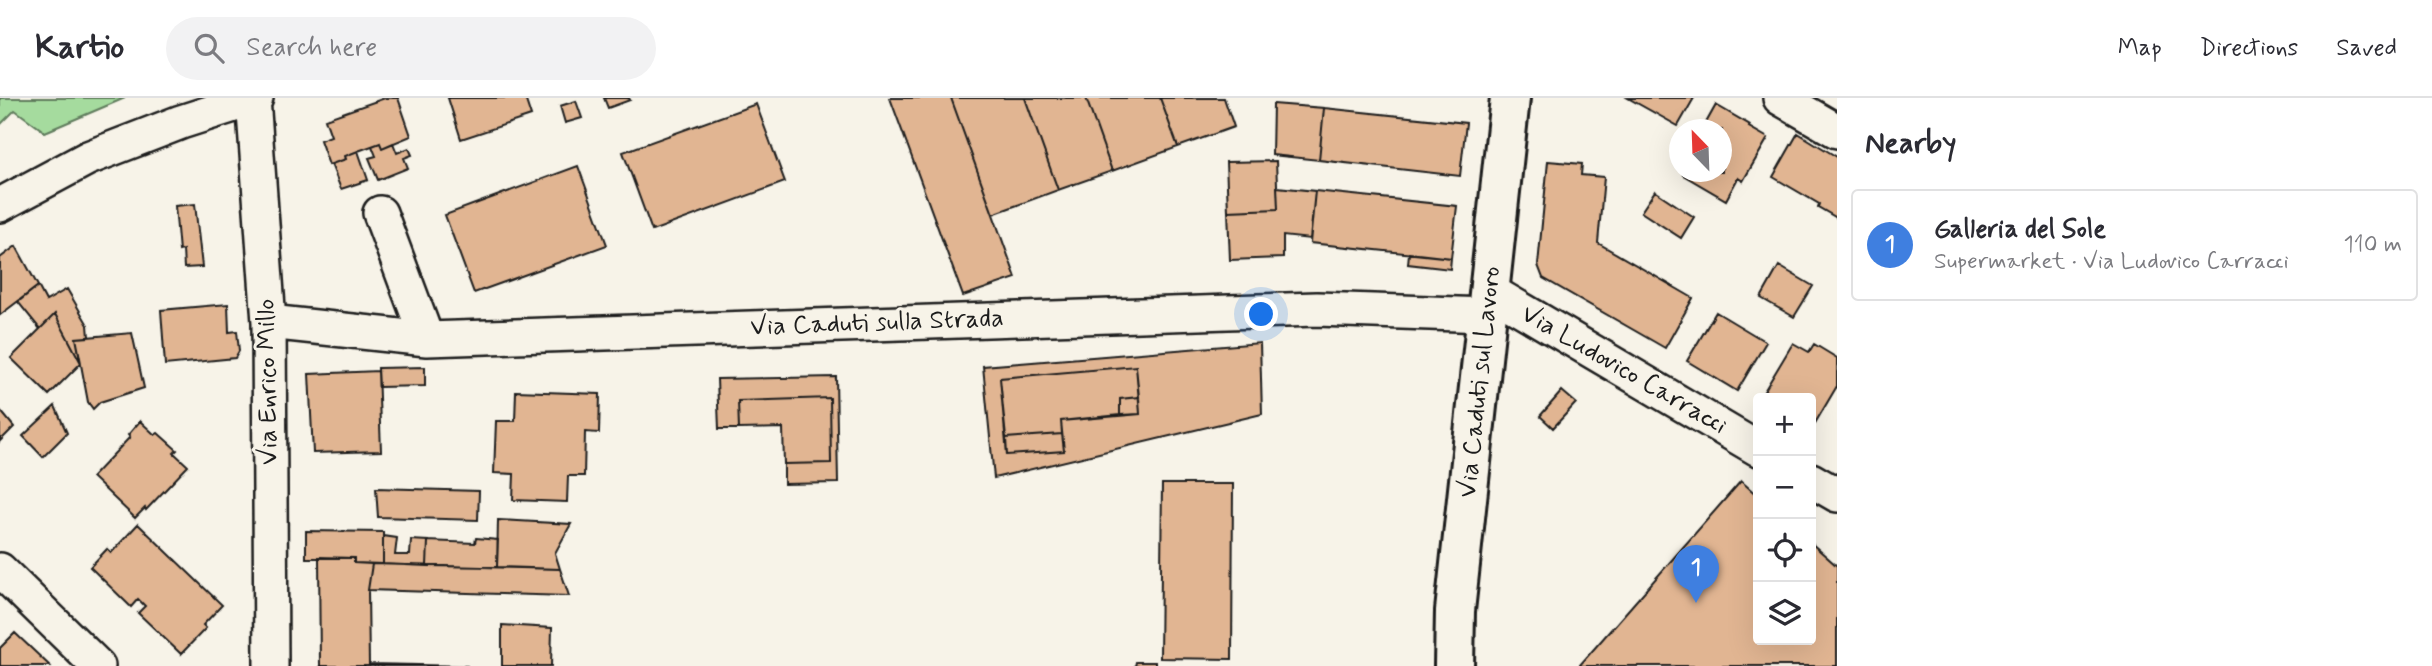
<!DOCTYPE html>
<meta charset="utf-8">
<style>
:root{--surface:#fff;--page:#f2f2f3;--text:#2b2b33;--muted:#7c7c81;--line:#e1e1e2;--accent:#1c1c1c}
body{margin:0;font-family:Mynerve,sans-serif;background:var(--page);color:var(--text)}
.controls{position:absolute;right:21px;bottom:21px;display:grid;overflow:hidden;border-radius:7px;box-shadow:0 7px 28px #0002}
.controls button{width:63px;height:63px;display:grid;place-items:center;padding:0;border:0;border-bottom:2px solid var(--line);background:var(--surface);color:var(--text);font:35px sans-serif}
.compass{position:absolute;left:1669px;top:21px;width:63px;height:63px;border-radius:50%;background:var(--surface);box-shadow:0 7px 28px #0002;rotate:337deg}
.you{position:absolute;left:1262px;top:217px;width:24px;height:24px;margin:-18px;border:5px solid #fff;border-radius:50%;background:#1a73e8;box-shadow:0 0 0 10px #1a73e833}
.badge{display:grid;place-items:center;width:46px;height:46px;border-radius:50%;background:var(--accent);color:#fff;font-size:23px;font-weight:700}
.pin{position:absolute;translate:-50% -58px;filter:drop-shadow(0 2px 4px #0008)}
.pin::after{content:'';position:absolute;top:37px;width:24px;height:21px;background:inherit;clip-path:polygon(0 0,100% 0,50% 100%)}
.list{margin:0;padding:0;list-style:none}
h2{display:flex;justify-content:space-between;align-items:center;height:91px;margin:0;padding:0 28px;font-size:30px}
h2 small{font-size:23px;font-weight:400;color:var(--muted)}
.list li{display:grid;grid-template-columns:46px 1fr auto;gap:21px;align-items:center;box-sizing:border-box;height:112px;margin:0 14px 14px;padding:0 14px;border:2px solid var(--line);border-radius:7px}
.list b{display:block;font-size:26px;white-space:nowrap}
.list p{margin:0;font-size:23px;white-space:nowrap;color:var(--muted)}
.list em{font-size:23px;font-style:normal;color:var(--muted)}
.icon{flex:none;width:38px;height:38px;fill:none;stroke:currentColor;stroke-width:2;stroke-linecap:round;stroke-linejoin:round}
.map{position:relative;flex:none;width:1837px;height:568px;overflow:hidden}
header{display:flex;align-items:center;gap:42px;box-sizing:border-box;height:98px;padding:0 35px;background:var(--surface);border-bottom:2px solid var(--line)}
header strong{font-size:33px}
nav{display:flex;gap:38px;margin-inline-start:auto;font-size:24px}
.search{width:490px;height:63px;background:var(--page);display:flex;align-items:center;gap:18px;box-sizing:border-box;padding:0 24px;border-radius:38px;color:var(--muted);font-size:26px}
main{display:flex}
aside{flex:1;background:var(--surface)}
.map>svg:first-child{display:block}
</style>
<header>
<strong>Kartio</strong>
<div class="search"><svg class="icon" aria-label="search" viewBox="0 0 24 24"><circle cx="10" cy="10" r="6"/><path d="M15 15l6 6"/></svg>Search here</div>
<nav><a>Map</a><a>Directions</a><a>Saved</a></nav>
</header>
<main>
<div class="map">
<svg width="1837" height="568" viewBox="0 0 1837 568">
<rect width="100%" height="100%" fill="#f7f3e8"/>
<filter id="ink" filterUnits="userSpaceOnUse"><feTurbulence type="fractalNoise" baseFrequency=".0143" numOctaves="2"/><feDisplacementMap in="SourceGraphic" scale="14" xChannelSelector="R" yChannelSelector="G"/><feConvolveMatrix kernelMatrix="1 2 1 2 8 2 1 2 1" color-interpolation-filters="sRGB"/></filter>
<g filter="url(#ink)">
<path fill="#a5db9e" stroke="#607c5d" stroke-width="2" d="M0,0h125l-80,34 -30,-22 -15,15z"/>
<path fill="#e1b592" stroke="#1c1c1c" stroke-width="2" fill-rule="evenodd" d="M385,0h13l13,38 -29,12 -2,-5 -22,8 -13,5 1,3 -17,6 -9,-25 11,-4 -6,-17z
M448,0h77l6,18 -70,23z
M604,0h25l1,2 -22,8z
M890,0h61l65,180 -53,18z
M951,0h74l33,92 -65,24z
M1025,0h61l26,73 -54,19z
M1086,0h74l18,49 -66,24z
M1160,0h64l10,29 -56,20z
M1628,0h66l-16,28z
M576,3l6,17 -17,5 -5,-17z
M756,6l29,78 -133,49 -29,-79z
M1273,6l51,4 -5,52 -47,-5z
M1716,7l34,20 -1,2 19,11 -25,43 -5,-3 -12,22 -43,-25 2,-3h37v-42h-20z
M1324,10l142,15 -6,53 -141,-16z
M1798,35l39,24v61l-19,-11 1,-3 -46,-27z
M380,45l2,5 11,-5 4,10 12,-5 3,7 -8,3 4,10 -30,12 -9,-22 7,-2 -4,-10z
M358,53l10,29 -27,9 -10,-25 15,-5 -1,-3z
M1276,63l2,48 -50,2 -2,-49z
M1548,63l34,3 -1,11 23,2 -6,66 95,55 -28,50 -122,-70 -5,-13z
M578,68l29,79 -133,48 -29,-78z
M1277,89l38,4 -5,48 -27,-3v22l-53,2 -2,-49 50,-2z
M1315,93l142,15 -6,52 -141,-15z
M1655,93l39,26 -13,21 -40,-26z
M195,106l7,63 -18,1 -1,-18 -4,1 -4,-45z
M16,148l22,40 -38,29v-57z
M1409,155l42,5 -1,11 -42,-5z
M1779,168l34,20 -19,31 -33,-19z
M38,188l8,15 21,-12 21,36 1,12 -13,1 5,25 -26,-49 -15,15 -22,-27z
M228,206l1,28 8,-1 2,20 -4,7 -70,7 -4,-55z
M1716,214l50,30 -29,49 -50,-30z
M55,216l26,49 -32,32 -38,-37z
M132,235l12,55 -44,14 -7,7 -5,-7 -12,-64z
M1260,245l2,71 -268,64 -11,-112zM1136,268l4,48 -79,7 3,30 -57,4 -7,-77z
M1793,245l16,9 5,-8 23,14v28l-26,44v-32h-51z
M1136,268l3,31 -19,2v16l-59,6 1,13 -56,4 -6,-60z
M425,269v19l-46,1 -1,-19z
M378,273l3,80 -68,2 -4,-79z
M836,279l2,106 -54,1v-20l47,-1 -1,-65 -92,3 1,28h-20l-2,-50z
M516,293l84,3 -1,39 -14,-1 -1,44h-16l-1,26 -54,-2 1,-26 -20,-1 2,-52h19z
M1562,293l14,12 -23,25 -13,-12z
M1139,299l1,17 -20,1v-16z
M830,300l1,65 -47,1 -1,-36 -44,1 -1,-28z
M55,308l12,27 -24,24 -20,-21z
M0,312l14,17 -14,14z
M140,323l15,14 3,-2 19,17 -3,3 14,13 -42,44 -1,-2 -10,10 -43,-41 38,-40 -2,-2z
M1062,336l2,17 -57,4 -1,-17z
M1741,383l17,15v144h53v-97l26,23v100h-258z
M1162,386h71l-1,175 -72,-1z
M376,390l103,3 -1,29 -100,-3z
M498,422l73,4 -16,29 5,16 -63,-2z
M138,426l84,81 -19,20 3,3 -25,26 -43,-41 7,-7 -7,-7 -7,8 -41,-40 17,-18 4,4z
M306,433l77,1v32l-29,-1v-5h-48z
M383,438l14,2 -2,17h15l1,-15 17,1 -1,25 -44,-2z
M476,440l22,2 -1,27 -70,-1 1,-25 47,2z
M319,459l35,1v5l18,1 -4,26 1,76h-49z
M372,466l188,5 9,27 -201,-6z
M502,527l50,3 -1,38h-49z
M15,535l35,33h-50v-18z
M1136,564h19v4h-20z
M369,566l99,2h-99z"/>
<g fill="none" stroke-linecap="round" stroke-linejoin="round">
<defs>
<path id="minor" d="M253,0l16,224 2,344
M1780,0l57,33
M0,107l88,-47 93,-36 75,-24
M380,115l47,126
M1490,193l268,158
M269,224l158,17 890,-30 169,6
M1811,382l26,15
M0,472l98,96"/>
<path id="major" d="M1454,568l1,-55 55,-513"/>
</defs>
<use href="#minor" stroke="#1c1c1c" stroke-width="38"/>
<use href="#major" stroke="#1c1c1c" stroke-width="44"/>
<use href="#minor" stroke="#f7f3e8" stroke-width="33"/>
<use href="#major" stroke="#f7f3e8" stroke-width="38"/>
</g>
</g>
<g text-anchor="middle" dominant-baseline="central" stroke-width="6" stroke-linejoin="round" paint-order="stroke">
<g font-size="26" fill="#1c1c1c" stroke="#f7f3e8">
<text transform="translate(877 225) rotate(-2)">Via Caduti sulla Strada</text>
<text transform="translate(1624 272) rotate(30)">Via Ludovico Carracci</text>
<text transform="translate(268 284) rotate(-91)">Via Enrico Millo</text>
<text transform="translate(1480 284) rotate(-84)">Via Caduti sul Lavoro</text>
</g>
</g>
</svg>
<div class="controls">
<button>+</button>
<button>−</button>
<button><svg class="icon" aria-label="locate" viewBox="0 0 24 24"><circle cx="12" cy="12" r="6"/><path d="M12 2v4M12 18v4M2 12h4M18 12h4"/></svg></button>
<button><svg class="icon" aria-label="layers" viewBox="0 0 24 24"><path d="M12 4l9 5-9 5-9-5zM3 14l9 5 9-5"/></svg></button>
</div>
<svg class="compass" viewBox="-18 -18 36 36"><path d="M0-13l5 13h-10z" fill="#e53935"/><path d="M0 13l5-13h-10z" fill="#7c7c81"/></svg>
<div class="you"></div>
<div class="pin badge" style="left:1696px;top:505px;background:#3f7fe0">1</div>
</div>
<aside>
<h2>Nearby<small></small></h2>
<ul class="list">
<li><span class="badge" style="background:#3f7fe0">1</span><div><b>Galleria del Sole</b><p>Supermarket · Via Ludovico Carracci</p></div><em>110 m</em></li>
</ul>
</aside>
</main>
